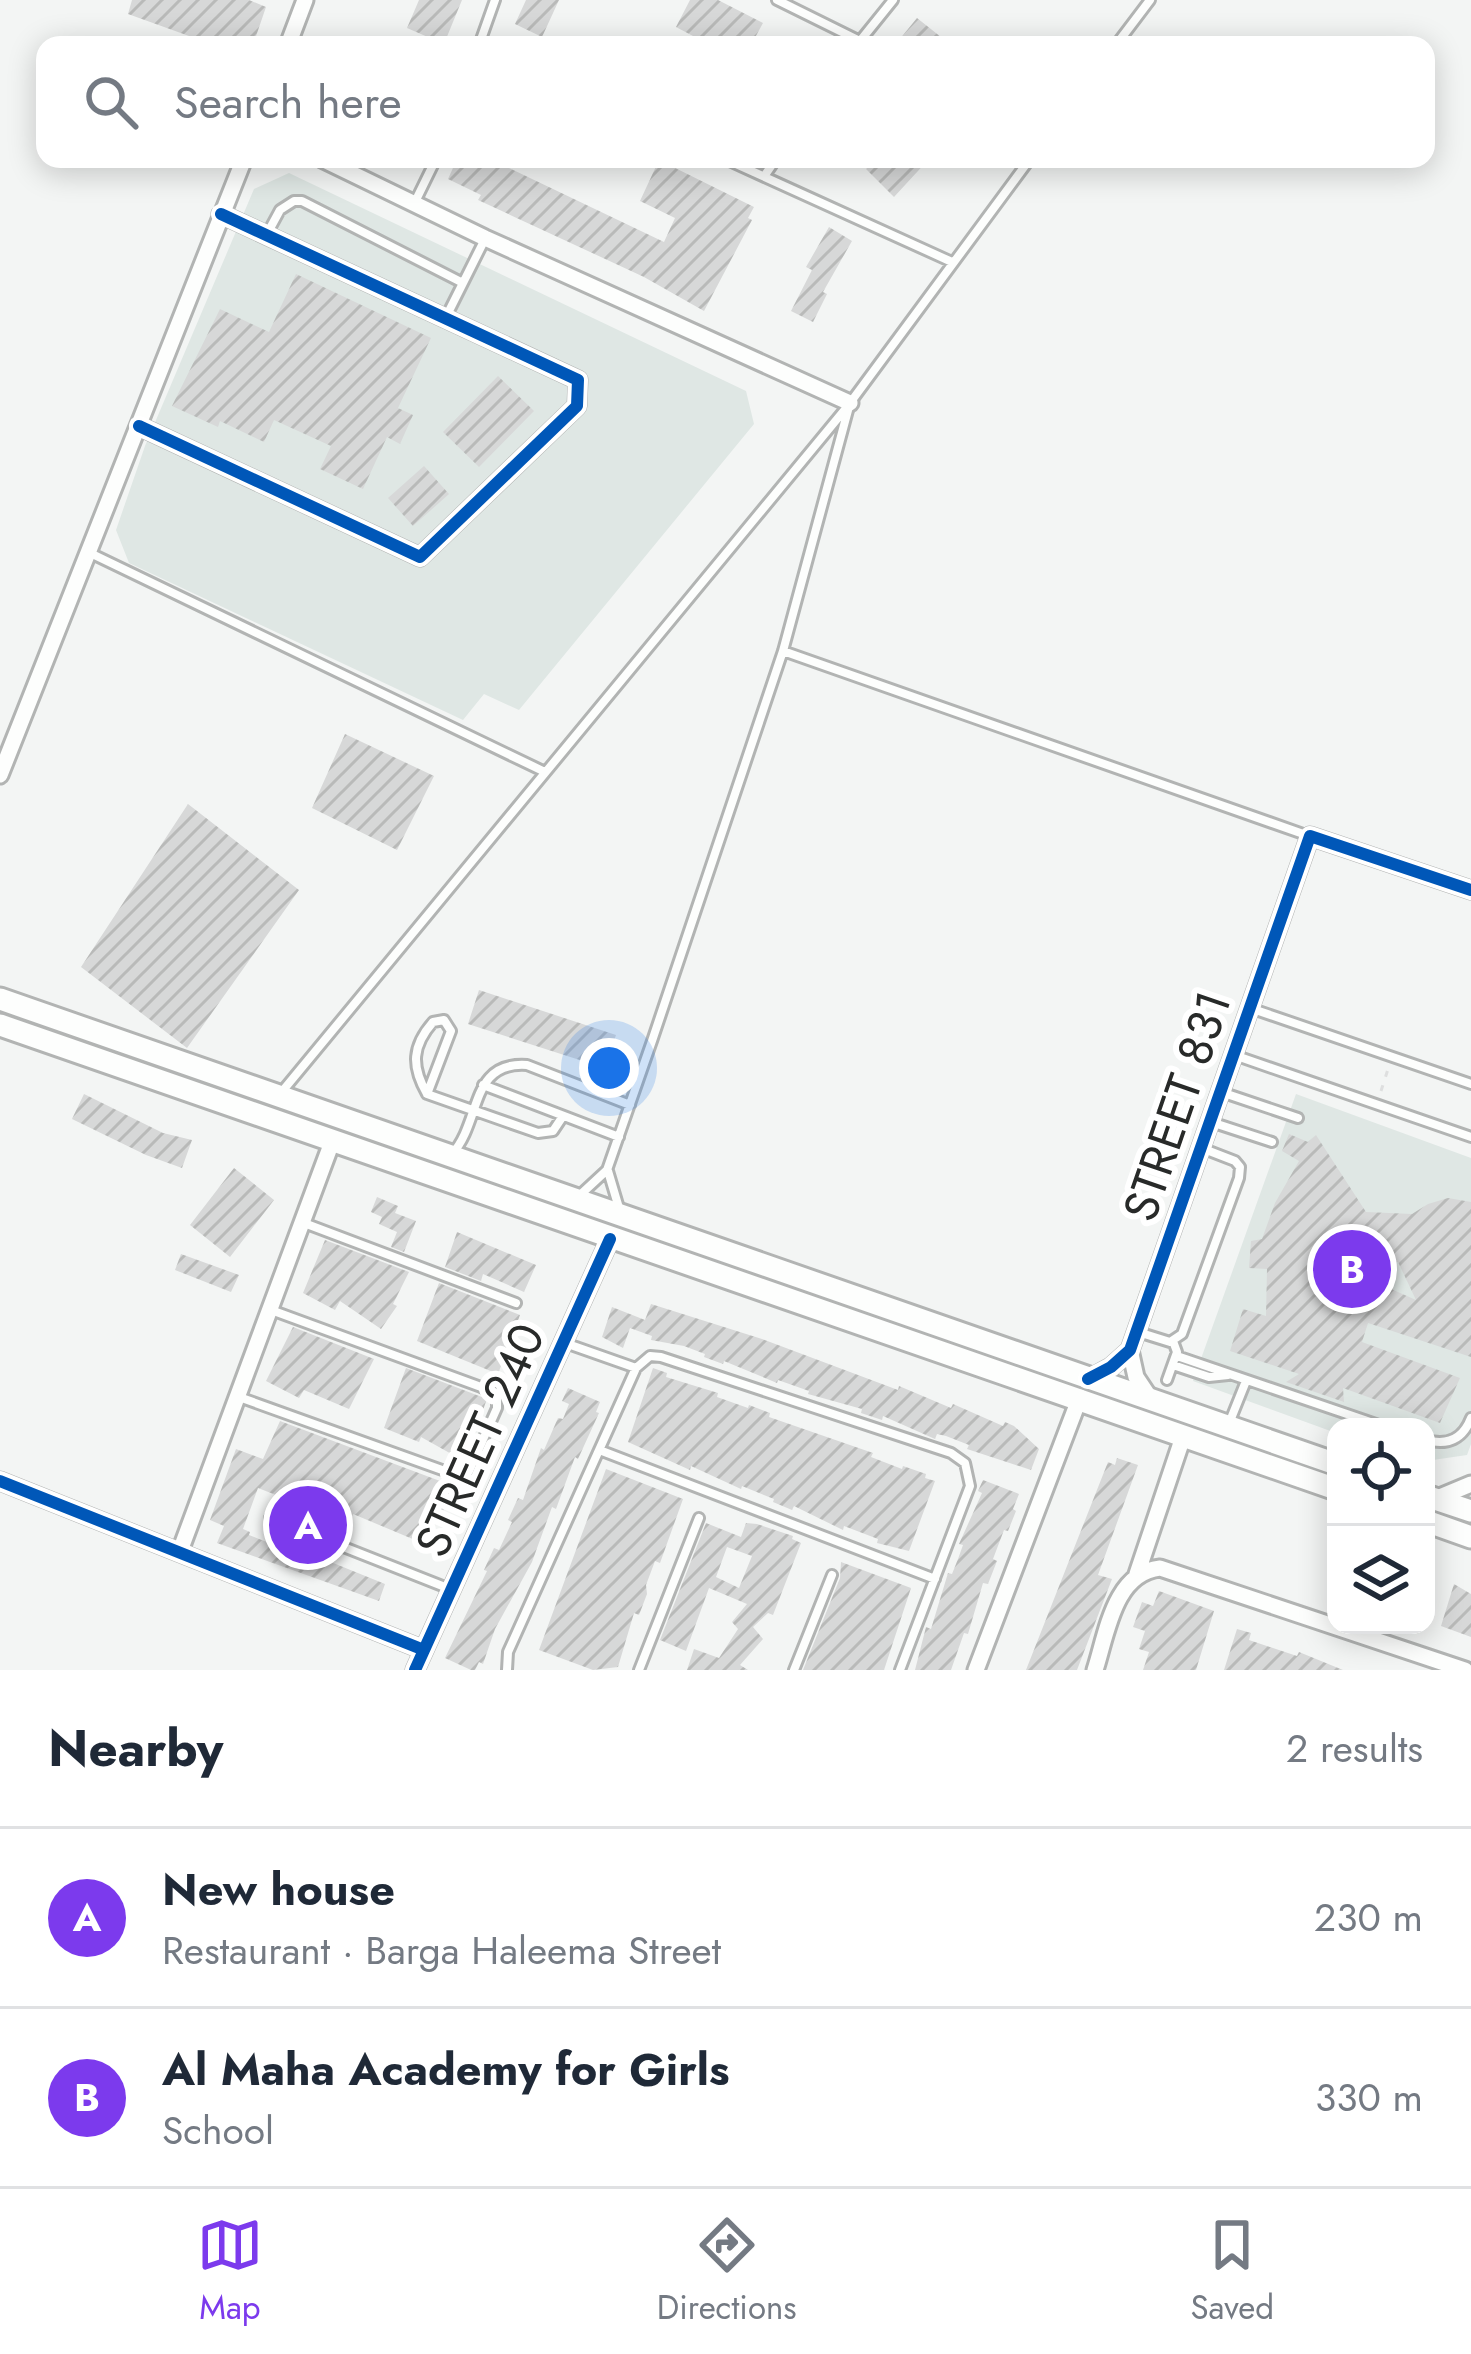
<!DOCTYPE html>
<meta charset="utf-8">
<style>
:root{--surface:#fff;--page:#f2f2f3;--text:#1f2937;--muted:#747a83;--line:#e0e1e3;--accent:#7c3aed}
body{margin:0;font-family:Jost,sans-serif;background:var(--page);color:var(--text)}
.controls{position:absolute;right:36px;bottom:36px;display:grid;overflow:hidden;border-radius:24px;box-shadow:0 6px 30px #0003}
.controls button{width:108px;height:108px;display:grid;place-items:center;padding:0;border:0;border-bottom:3px solid var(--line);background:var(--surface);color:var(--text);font:60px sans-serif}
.you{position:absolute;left:609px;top:1068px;width:42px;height:42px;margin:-30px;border:9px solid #fff;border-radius:50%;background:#1a73e8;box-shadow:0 0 0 18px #1a73e833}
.badge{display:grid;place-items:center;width:78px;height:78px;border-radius:50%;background:var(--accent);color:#fff;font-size:39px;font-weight:700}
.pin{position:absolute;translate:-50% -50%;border:6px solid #fff;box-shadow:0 3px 12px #0006}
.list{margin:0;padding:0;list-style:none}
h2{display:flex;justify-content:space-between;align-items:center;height:156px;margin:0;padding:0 48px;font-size:51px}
h2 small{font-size:39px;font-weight:400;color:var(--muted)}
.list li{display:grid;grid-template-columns:78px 1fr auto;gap:36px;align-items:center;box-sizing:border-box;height:180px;padding:0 48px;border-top:3px solid var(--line)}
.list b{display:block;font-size:45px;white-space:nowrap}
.list p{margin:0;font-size:39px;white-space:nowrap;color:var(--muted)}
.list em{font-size:39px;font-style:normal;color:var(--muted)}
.icon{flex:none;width:66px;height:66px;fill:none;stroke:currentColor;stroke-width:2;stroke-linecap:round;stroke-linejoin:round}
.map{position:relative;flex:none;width:1471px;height:1670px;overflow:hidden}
.search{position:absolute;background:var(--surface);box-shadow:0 6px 30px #0003;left:36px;right:36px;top:36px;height:132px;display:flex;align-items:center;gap:30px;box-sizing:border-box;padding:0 42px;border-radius:24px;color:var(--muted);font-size:45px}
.sheet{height:516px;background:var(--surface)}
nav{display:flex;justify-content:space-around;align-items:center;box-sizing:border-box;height:168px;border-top:3px solid var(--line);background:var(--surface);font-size:33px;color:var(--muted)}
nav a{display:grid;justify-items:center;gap:6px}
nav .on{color:var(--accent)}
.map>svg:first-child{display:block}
</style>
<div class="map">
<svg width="1471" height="1670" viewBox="0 0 1471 1670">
<defs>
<pattern id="building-hatch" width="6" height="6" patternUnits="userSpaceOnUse" patternTransform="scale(3)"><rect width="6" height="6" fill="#d7d8d8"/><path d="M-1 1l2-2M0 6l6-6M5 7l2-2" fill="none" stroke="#b9bab9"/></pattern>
</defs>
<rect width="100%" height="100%" fill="#f3f5f4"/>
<path fill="#dfe7e4" d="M289,173l457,218 8,33 -235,286 -35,-16 -21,26 -334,-157 -13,-33 29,-84 109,-257z
M1296,1094l175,64v286l-4,11 -41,6v-34h-90v6l-143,-52z"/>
<path fill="url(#building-hatch)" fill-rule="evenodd" d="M132,0h117l17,7 -13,38h-39l-86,-31z
M419,0h43l-18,44 -37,-16z
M526,0h33l-17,37 -27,-13z
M690,0h28l45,23 -12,22h-41l-34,-18z
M917,18l34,27h-56z
M457,159h33l174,83 11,-24 -35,-17 19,-41 95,47 -6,11 4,2 -48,91 -60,-34 -166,-77 3,-5 -33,-16z
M877,159h52l-35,38 -28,-28z
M829,227l23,14 -29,51 4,2 -14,28 -22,-11 21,-41 -6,-3z
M296,274l135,64 -33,70 15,7 -13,29 -13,-7 -24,52 -43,-20 11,-23 -57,-26 -10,22 -44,-21 -2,6 -46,-21 48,-97 49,23z
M498,376l36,35 -55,56 -36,-35z
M424,466l25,28 -36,32 -25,-28z
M345,734l89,42 -37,74 -85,-42z
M188,804l111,86 -112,158 -106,-81z
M479,990l137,45 -14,43 -16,-5 3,-10 -121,-39z
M84,1094l79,39 29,7 -10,28 -36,-13 -74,-36z
M1289,1134l19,8 8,-7 50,77 46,2 16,-10 20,-6 23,4v155l-103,-34 -6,19 98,36 -20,45 -97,-35 1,14 -58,-20 13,-8 -69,-23 13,-42 23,7 1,-47 -18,-1 2,-27 11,-2 13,-36 24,-42 -17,-10zM1398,1262l18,38 -79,-35z
M234,1168l40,32 -44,57 -40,-32z
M377,1197l21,9 -3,7 21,8 -12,31 -13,-5 6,-15 -18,-8 3,-7 -11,-5z
M457,1232l79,33 -12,27 -41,-18 -2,7 -36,-14z
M325,1240l84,32 -16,32 4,2 -16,23 -41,-28 -5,9 -32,-17z
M181,1254l58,21 -8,17 -56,-22z
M439,1283l81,32 -22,59 -81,-33z
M651,1304l111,35 136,51 1,-4 52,22 2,-4 50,22 2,-4 9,4 25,23 -8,21 -64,-21 2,-4 -23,-9 -9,-2 -2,5 -52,-23 -1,4 -21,-7 1,-4 -54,-15 1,-3 -31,-11 -1,3 -53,-22 -1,3 -19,-7 1,-3 -21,-8 -33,-6 1,-4 -22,-8 -7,20 -21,-11 10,-30 33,13z
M293,1327l81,32 -25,50 -45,-19 -5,8 -33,-17z
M406,1368l81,31 -23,62 -43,-24 -2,5 -35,-14z
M653,1368l14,5 -1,4 52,16 -1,4 31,11 1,-3 21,8 -1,4 104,36 -2,4 31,12 1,-3 23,8 -1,4 10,3 -26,70 -32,-8 1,-4 -34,-13 -1,4 -49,-24 -2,4 -19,-8 1,-3 -32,-13 -1,3 -50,-23 -1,4 -62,-28z
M568,1388l32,14 -4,10 3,1 -21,46 -3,-2 -19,52 -4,-2 -20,55 -37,67 -12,35 -4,-2 -4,8h-4l-26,-12 42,-87 -3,-1 10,-22 5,2 13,-28 -4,-2 10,-22 5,2 18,-52 3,2 14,-32 5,1 6,-15 -7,-3z
M280,1421l176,66 -13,24 -12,-7 -16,36 -62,-26 -2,4 -18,-10 -3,8 -72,-28 -15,41 7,3 -1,3 28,11 2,-5 106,43 -6,17 -162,-58 7,-17 -14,-6 26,-71 27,10z
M1117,1458l21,7 -40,110 14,4 -35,91h-51l82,-208 7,3z
M606,1469l77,30 -23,64 -5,-2 -9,24 1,9 -8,21 -5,-2 -16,54 -25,3 -54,-20z
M983,1480l36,14 -6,15 3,2 -8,20 -4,-1 -11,29 4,2 -9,23 -5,-1 -15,51 -4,-1 -13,37h-36l11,-43 5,2 17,-56 4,1 6,-15 5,-14 -4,-1 23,-51 -4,-2z
M706,1523l35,14 5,-14 11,1 36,12 -1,3 9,4 -28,72 -5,-2 -15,14 10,12 -23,26 8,5h-61l7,-21 25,9 19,-29 -6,-7 15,-18 -38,-16 -23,63 -26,-11zM727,1547l25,9 -13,32 -23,-11z
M841,1562l70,26 -27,82h-81l37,-92z
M1454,1584l17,10v43l-30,-11z
M1159,1591l55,20 -18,59h-53l6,-18 -10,-3 6,-18 -12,-4 9,-25 11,4z
M1237,1629l14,4 -2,7 48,16 2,-4 44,18h-119z"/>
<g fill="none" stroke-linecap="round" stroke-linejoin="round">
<defs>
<path id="lane" d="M777,0l83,41
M860,41l33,-41
M479,45l16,-45
M1116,45l34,-45
M725,159l227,103
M765,175l11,-16
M414,204l22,-45
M267,234l13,-24 14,-9h8l161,82
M446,317l39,-78
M88,552l457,220
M783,651l526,185
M1250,1008l221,76
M1234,1055l237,82
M483,1085l136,52
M1221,1092l77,26
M280,1094l567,-687
M427,1094l24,-63 -7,-11 -11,2c-21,24 -22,44 -6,72l111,39 15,-2 10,-15
M1211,1122l61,20
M452,1154c30,-33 17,-93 75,-89l103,40
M608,1171l11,37
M580,1195l27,-25 45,-129 131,-390 67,-248 180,-244
M304,1223l212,80
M1138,1332l32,10 12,-8 57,-156 1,-11 -5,-6 -31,-12
M565,1343l71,25
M1177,1356l208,71
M1173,1365l36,12 19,-2
M1167,1380l10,-28 -4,-11
M239,1397l217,78 13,-4 28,-63v-13l-16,-8 -210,-77
M1228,1426l18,-45
M1426,1440c22,6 37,-1 45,-22
M602,1451l333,128
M270,1518l180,71
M507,1670l1,-18 128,-284 14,-12 11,1 290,96 14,10 5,23 -70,184
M639,1670l60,-152
M794,1670l38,-95"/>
<path id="street" d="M288,45l17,-45
M322,159l163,79 365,165
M139,426l281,131 157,-151 1,-26 -357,-166
M0,775l244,-616
M1130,1350l6,27 16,24
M1089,1379l22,-12 19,-17 180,-514 161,54
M0,1481l424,169
M1435,1499l36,-15
M180,1551l152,-409
M1137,1574l47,-140
M415,1670l195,-431
M976,1670l104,-273
M1095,1670c12,-37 19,-97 65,-102l305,102"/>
<path id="secondary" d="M0,999l1336,465
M0,1025l1336,464
M1426,1496l45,15
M1426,1521l45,16"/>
</defs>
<use href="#lane" stroke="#b2b4b3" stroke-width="14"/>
<use href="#street" stroke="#b2b4b3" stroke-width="21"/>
<use href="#secondary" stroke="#b2b4b3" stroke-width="27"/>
<path stroke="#dedfdf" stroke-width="3" stroke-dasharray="6 9" stroke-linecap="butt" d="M1381,1091l8,-25"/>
<use href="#lane" stroke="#fdfefd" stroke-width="8"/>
<use href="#street" stroke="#fdfefd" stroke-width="15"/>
<use href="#secondary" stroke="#fdfefd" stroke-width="21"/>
<defs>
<path id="cycleway" d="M139,426l281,131 157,-151 1,-26 -357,-166
M1088,1379l23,-12 19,-17 180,-514 161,54
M0,1481l424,169
M415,1670l195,-431"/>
</defs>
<use href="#cycleway" stroke="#fff" stroke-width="20"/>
<use href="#cycleway" stroke="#0057b8" stroke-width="12"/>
</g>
<g text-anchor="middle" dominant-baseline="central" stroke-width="12" stroke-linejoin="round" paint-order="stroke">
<g font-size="48" fill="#282a29" stroke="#fff">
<text transform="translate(1177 1106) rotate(-71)">STREET 831</text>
<text transform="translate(480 1440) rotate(-66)">STREET 240</text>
</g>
</g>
</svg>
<div class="controls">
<button><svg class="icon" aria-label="locate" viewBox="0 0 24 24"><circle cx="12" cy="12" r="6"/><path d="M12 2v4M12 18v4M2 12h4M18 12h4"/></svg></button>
<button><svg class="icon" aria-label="layers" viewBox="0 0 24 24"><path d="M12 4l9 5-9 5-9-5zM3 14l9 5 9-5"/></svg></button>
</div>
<div class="you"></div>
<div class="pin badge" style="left:308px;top:1525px">A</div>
<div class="pin badge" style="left:1352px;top:1269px">B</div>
<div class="search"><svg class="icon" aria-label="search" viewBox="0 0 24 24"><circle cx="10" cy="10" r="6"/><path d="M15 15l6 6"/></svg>Search here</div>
</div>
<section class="sheet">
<h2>Nearby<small>2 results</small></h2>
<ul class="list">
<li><span class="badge">A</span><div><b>New house</b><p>Restaurant · Barga Haleema Street</p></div><em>230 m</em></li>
<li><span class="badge">B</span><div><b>Al Maha Academy for Girls</b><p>School</p></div><em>330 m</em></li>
</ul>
</section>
<nav>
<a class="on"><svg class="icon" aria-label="map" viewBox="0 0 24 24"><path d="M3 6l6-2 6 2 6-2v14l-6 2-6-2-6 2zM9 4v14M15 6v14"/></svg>Map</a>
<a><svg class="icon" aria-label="directions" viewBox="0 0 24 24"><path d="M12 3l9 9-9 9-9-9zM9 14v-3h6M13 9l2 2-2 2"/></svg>Directions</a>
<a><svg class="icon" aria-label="saved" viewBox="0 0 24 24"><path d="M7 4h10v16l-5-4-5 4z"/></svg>Saved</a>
</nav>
